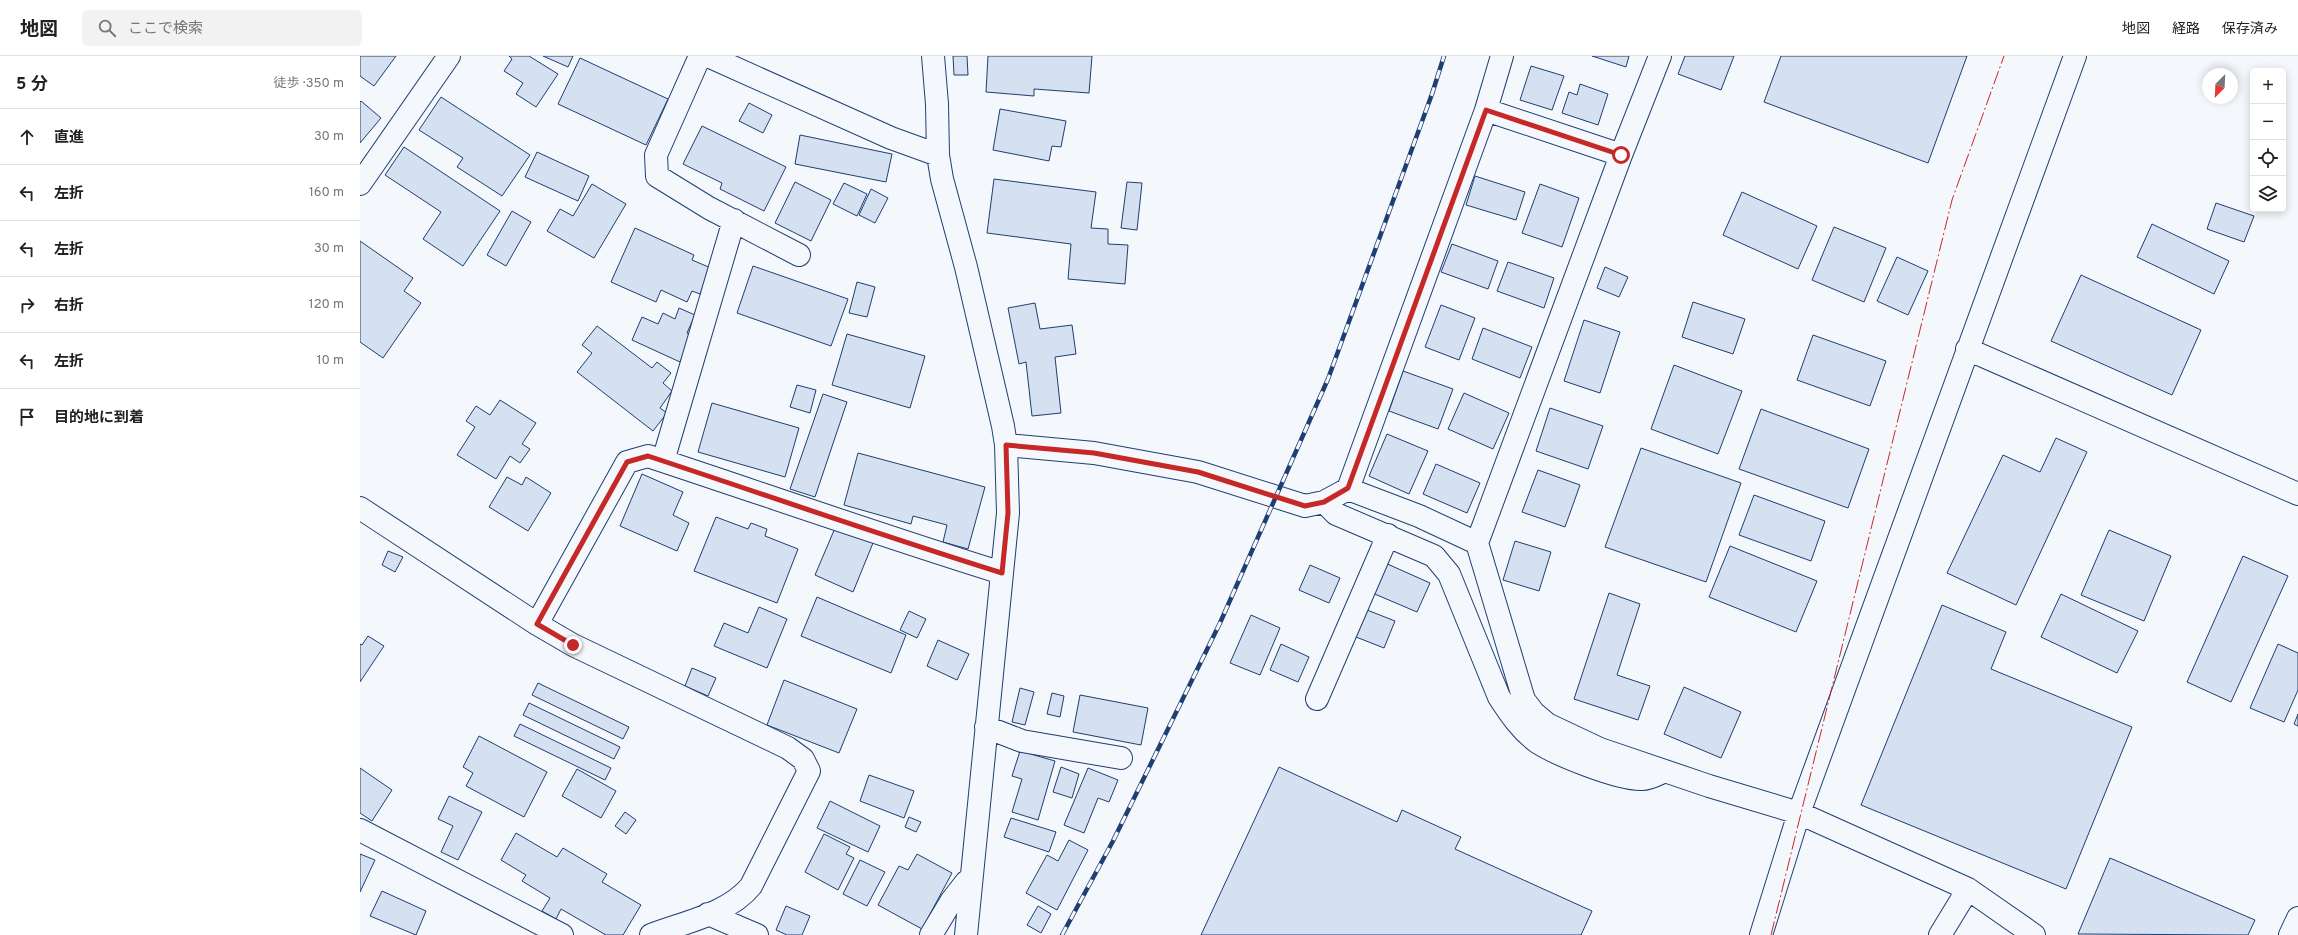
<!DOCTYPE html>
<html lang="ja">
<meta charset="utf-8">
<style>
:root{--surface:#fff;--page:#f2f2f2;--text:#222;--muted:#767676;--line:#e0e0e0}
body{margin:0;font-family:Overpass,"Noto Sans JP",sans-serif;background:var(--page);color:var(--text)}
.controls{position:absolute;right:12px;top:12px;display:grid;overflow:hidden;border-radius:6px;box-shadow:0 2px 10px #0003}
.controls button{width:36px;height:36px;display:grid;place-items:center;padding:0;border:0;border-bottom:1px solid var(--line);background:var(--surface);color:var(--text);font:20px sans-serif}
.compass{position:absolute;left:1842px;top:12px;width:36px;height:36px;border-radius:50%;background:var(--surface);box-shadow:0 2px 10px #0003;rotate:204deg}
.stop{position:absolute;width:12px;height:12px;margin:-9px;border:3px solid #c62828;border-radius:50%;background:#fff}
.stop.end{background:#c62828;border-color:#fff;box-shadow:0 1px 4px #0008}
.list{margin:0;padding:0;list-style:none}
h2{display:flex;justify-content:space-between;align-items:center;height:52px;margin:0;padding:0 16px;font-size:17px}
h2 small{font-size:13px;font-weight:400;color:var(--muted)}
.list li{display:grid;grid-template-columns:26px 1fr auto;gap:12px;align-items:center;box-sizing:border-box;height:56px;padding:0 16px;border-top:1px solid var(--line)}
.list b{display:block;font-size:15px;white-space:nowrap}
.list em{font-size:13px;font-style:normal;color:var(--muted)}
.icon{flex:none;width:22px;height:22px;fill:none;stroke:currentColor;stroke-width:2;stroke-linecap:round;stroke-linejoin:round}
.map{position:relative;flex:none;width:1938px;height:879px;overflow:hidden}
header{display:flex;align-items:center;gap:24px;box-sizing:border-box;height:56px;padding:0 20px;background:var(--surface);border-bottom:1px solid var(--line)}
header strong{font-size:19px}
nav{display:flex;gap:22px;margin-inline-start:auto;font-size:14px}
.search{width:280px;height:36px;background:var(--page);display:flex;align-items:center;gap:10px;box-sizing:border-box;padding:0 14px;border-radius:6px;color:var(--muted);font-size:15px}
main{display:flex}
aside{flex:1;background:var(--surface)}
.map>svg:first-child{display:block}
</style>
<header>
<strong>地図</strong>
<div class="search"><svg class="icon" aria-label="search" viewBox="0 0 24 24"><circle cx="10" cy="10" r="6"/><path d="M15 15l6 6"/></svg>ここで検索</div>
<nav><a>地図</a><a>経路</a><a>保存済み</a></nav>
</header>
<main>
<aside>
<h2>5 分<small>徒歩 · 350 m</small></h2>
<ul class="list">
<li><svg class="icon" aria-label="ahead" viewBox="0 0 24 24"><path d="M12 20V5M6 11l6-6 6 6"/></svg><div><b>直進</b></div><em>30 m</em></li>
<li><svg class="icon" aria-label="left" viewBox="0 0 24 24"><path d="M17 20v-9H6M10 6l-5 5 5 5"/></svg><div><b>左折</b></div><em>160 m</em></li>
<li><svg class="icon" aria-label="left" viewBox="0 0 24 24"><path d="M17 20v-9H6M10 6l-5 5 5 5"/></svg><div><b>左折</b></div><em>30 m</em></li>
<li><svg class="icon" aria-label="right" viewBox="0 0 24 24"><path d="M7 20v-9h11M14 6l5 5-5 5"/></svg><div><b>右折</b></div><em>120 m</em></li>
<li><svg class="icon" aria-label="left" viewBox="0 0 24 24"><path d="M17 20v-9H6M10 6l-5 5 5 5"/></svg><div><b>左折</b></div><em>10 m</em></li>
<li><svg class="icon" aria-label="arrive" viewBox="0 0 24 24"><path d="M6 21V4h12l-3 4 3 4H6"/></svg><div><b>目的地に到着</b></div></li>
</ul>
</aside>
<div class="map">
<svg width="1938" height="879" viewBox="0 0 1938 879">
<rect width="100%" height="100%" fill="#f4f7fb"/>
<path fill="#d5e0f0" stroke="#1d3f73" d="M0,0h36l-22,30 -14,-10z
M149,0h20l29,18 -22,33 -20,-13 7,-11 -19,-12 8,-12z
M183,0h30l-5,11z
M593,0h14l1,19h-14z
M628,0h104l-3,37 -55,-4v7l-48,-4z
M1232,0h37l-3,11z
M1325,0h49l-13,34 -43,-16z
M1421,0h186l-39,107 -164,-61z
M220,2l88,41 -22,46 -88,-41z
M1171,10l33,10 -12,34 -32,-10z
M1220,28l28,10 -10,31 -36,-12 7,-21 8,3z
M81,41l89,58 -28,41 -45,-29 6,-9 -44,-28z
M1,45l20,17 -21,25v-41z
M389,47l23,12 -9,18 -24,-12z
M640,53l66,12 -5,26 -9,-1 -3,15 -56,-11z
M342,70l84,41 -22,44 -44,-22 2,-6 -39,-19z
M440,79l92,19 -6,28 -91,-18z
M44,91l96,64 -37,55 -40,-27 18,-27 -56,-37z
M177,96l52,24 -11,25 -53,-24z
M1115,120l50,16 -9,28 -50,-15z
M634,123l102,13 -5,36 17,1v15l20,1 -3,39 -57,-5 3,-35 -84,-11z
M435,126l36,18 -20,41 -36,-18z
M767,126l15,1 -5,47 -16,-2z
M484,127l23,11 -10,22 -24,-12z
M232,128l34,20 -32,54 -47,-27 13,-22 13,7z
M1180,128l39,14 -17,49 -40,-14z
M511,133l17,9 -13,25 -16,-8z
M1382,136l75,34 -19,43 -75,-34z
M1856,147l38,13 -10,26 -37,-13z
M152,155l19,11 -25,44 -19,-11z
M1792,168l77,37 -15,33 -77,-37z
M1474,171l52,21 -22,54 -52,-22z
M275,172l59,27 -2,5 19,8 -11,26 -8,-3 -5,11 -26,-12 -5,12 -45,-20z
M0,185l53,37 -9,13 17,12 -38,55 -23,-16z
M1092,188l46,17 -10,28 -47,-17z
M1537,201l31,14 -20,44 -31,-14z
M1148,206l46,16 -10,30 -47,-17z
M393,210l95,33 -17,47 -94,-33z
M1245,211l23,10 -9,20 -22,-9z
M1721,219l120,55 -29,65 -121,-54z
M497,226l18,5 -8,30 -18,-4z
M1333,246l52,17 -12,35 -51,-17z
M675,247l5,26 32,-4 4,29 -21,3 6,56 -29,3 -6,-54 -7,2 -11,-56z
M1081,249l34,13 -16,42 -34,-13z
M319,252l16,7 -8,18 5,3 -12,26 -48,-22 10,-23 16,7 5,-11 12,6z
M1224,264l36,12 -20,61 -36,-12z
M237,270l55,42 5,-6 14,11 -8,10 9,8 -12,17 7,5 -14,18 -76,-59 15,-19 -10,-8z
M1123,272l49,19 -12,31 -48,-19z
M487,278l78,22 -15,52 -78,-23z
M1453,279l73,26 -16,45 -73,-26z
M1314,309l68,26 -24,63 -67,-25z
M1043,315l50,18 -15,40 -49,-18z
M437,329l19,5 -6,23 -20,-6z
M1104,337l45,20 -16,36 -45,-20z
M463,338l24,8 -32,95 -25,-8z
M140,344l36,23 -14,21 8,5 -10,14 -10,-7 -14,23 -39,-24 18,-28 -9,-6 10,-15 14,9z
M352,347l87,25 -14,49 -87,-25z
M1190,352l53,18 -15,43 -52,-18z
M1401,353l108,40 -21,59 -109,-39z
M1027,378l41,17 -19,43 -40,-18z
M1696,382l31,14 -71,153 -69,-32 56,-118 37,17z
M1281,392l100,35 -35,99 -101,-35z
M498,397l127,34 -17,62 -25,-7 4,-17 -34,-9 -2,8 -67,-19z
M1076,408l44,19 -13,30 -44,-19z
M1178,414l42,15 -15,42 -43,-15z
M282,418l41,18 -10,23 16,8 -12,28 -57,-25z
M147,421l15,8 4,-8 25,16 -23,38 -39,-24z
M1394,439l71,26 -14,40 -72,-26z
M356,461l32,12 3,-6 16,6 -2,7 33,13 -21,54 -83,-32z
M475,472l38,15 -20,49 -38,-17z
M1749,474l62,26 -27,65 -63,-26z
M1155,485l36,11 -12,39 -36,-11z
M1370,490l87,35 -21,51 -87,-35z
M28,495l15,6 -8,15 -13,-7z
M1883,500l45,20 -57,126 -44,-20z
M1023,506l47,21 -13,29 -47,-20z
M950,509l30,13 -11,25 -30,-13z
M1249,537l31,11 -23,71 33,11 -12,34 -64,-21z
M1701,538l77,37 -21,42 -76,-36z
M457,541l89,38 -15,38 -90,-37z
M1582,549l64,27 -15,37 141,58 -66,162 -205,-84z
M399,551l28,12 -20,49 -53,-22 10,-23 24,10z
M1007,554l28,11 -11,27 -28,-11z
M549,555l17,8 -9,19 -17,-8z
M891,559l29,13 -20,47 -30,-12z
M8,580l16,10 -24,36v-38l2,1z
M578,584l31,14 -12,26 -30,-14z
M921,588l28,13 -11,25 -28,-12z
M1918,588l20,9v37l-14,32 -34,-14z
M332,612l24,10 -8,18 -23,-10z
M424,624l73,29 -18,44 -72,-28z
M178,627l91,44 -6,12 -91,-44z
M1324,631l57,25 -20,46 -57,-24z
M660,632l14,4 -9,33 -13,-3z
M692,637l12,3 -4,21 -13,-3z
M720,639l68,13 -7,37 -68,-13z
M169,647l91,44 -6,12 -91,-44z
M1938,658v12l-4,-2z
M160,668l91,44 -6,12 -91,-44z
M119,680l68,36 -23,45 -58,-31 7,-13 -10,-6z
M660,695l35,10 -17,59 -26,-8 10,-33 -10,-3z
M701,711l18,7 -7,24 -19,-6z
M919,711l118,55 5,-12 59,27 -6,12 137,62 -11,24h-380z
M0,712l32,22 -20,31 -12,-8z
M728,712l30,12 -9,22 -11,-4 -14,35 -20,-8z
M217,713l39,22 -15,27 -39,-22z
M509,719l45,16 -10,27 -44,-17z
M89,740l33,16 -24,48 -17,-8 12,-26 -15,-7z
M470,745l50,25 -12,26 -51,-24z
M265,756l11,8 -10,14 -11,-8z
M549,761l12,5 -5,10 -11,-5z
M651,762l45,14 -7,20 -45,-15z
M156,777l41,24 6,-9 44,26 -5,8 39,23 -18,30h-17l-45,-26 -5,10 -14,-8 8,-13 -28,-17 4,-6 -25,-15z
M464,778l26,13 -4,7 8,4 -16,32 -33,-18z
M709,784l19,10 -31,60 -31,-17 21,-38 11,6z
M0,798l15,6 -15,32z
M557,798l35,19 -30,56 -44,-24 21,-39 9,4z
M1750,802l145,62 -7,15 -170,-1z
M500,804l25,12 -18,34 -24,-12z
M22,835l44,20 -10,24 -46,-19z
M426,850l24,10 -8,19h-15l-11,-5z
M678,850l13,8 -10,19 -14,-8z"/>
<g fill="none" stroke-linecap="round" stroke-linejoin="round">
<defs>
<path id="minor" d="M340,0l-44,99 1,21 52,32 90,47
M348,0l183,82 47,17
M573,0l4,48 1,51 4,24 24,88 37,159 3,19 2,68 -42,422
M1126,54l16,-54
M1261,99l39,-99
M0,128l89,-128
M1607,293l331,145
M646,389l88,8 104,19 107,34 19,-4 24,-13 71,27 58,27 47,157 10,13 13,11 53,25 109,37 90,27 169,76 66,46
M303,405l71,-241
M988,433l138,-379 135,45 -144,388
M964,446l12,12 98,42 15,18 50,123c11,17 22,33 38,45 20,13 82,38 105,37 8,0 16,-5 23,-8
M0,452l177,116 36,21 215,103 15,11 6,12 -58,115c-23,28 -66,36 -100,49
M177,568l90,-162 21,-6c118,39 235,80 354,117
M957,643l71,-164
M626,671l36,14 99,17
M0,774l202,105
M348,858l49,21
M571,879l21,-35 14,-18h5
M1401,879l38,-122 276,-757
M1580,879l28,-46
M1930,879l8,-17"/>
</defs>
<use href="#minor" stroke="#1d3f73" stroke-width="24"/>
<use href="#minor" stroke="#f4f7fb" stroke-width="22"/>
<defs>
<path id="rail" d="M702,879l51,-94 107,-218 108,-244 104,-285 12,-38"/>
</defs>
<use href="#rail" stroke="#1d3f73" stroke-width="4.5"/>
<use href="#rail" stroke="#f4f7fb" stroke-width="3" stroke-dasharray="9" stroke-linecap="butt"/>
<path stroke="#c62828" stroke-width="1" stroke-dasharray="14 3 2 3" stroke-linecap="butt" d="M1411,879l181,-735 52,-144"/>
</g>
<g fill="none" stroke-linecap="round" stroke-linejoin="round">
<path stroke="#c62828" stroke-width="5" d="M213,589l-36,-21 90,-162 21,-6c118,39 235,80 354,117l6,-60 -2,-68 88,8 104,19 107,34 19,-4 24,-14 138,-378 135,45"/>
</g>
</svg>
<div class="controls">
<button>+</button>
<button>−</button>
<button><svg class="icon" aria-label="locate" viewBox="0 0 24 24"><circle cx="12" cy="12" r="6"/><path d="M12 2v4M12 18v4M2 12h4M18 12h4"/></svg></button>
<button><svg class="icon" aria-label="layers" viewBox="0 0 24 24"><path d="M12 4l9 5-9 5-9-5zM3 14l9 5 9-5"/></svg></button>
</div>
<svg class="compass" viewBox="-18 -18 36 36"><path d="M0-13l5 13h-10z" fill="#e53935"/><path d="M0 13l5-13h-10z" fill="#767676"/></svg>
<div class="stop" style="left:1261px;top:99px"></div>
<div class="stop end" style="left:213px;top:589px"></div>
</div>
</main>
